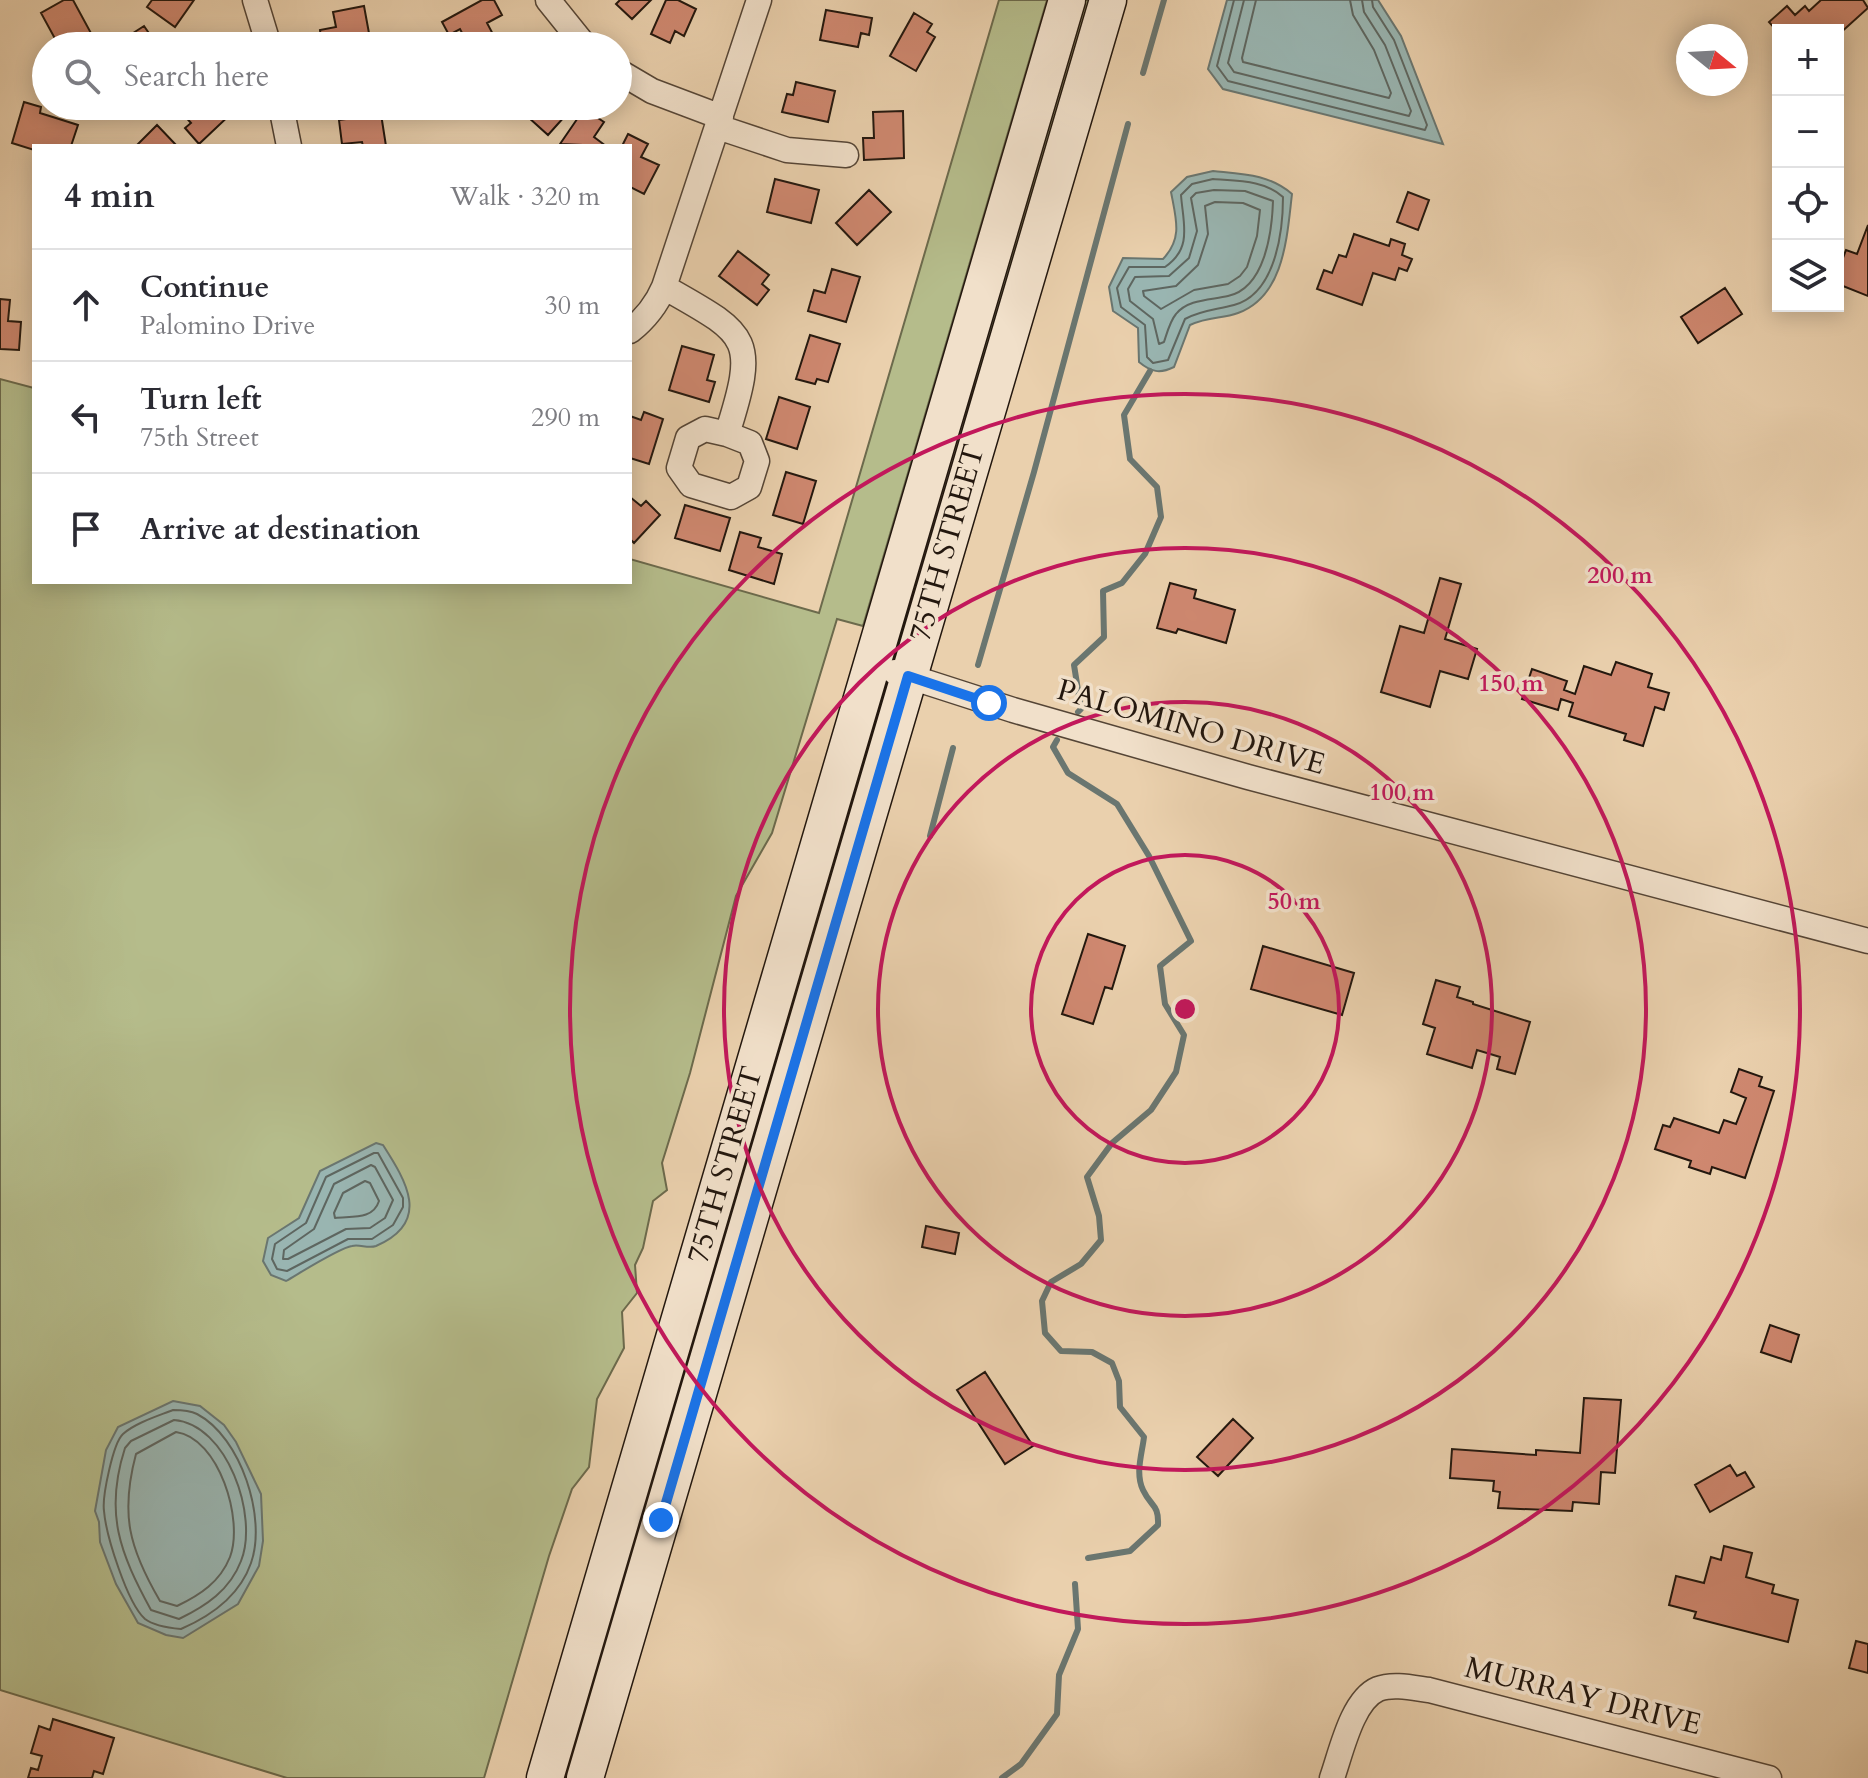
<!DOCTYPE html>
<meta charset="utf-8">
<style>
:root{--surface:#fff;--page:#f2f2f3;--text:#2b2b33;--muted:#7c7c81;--line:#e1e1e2}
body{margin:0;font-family:Cardo,serif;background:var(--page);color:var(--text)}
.controls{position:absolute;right:24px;top:24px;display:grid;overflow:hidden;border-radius:0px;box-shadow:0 4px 20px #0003}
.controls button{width:72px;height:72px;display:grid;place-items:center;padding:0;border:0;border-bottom:2px solid var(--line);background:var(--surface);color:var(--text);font:40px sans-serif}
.compass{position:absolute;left:1676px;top:24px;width:72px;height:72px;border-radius:50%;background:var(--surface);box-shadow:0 4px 20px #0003;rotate:108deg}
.stop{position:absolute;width:24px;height:24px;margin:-18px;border:6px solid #1a73e8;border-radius:50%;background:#fff}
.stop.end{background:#1a73e8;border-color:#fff;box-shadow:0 2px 8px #0008}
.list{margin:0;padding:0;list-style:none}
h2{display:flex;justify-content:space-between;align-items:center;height:104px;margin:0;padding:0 32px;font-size:34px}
h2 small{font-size:26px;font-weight:400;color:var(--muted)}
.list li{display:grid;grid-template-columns:52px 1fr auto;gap:24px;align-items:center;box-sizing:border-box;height:112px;padding:0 32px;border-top:2px solid var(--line)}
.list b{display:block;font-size:30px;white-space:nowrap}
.list p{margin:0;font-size:26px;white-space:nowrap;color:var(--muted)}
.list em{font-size:26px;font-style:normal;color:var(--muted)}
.icon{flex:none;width:44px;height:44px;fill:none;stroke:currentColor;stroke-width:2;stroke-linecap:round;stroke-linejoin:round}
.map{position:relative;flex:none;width:1868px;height:1778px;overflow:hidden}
.search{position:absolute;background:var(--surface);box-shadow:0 4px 20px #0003;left:32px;top:32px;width:600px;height:88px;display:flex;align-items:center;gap:20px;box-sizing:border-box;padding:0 28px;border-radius:44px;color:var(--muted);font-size:30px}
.panel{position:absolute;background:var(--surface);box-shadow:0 4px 20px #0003;left:32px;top:144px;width:600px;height:440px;border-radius:0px}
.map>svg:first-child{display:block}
</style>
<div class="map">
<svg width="1868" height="1778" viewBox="0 0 1868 1778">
<rect width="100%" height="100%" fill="#ead0ad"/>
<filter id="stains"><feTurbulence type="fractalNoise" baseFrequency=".0025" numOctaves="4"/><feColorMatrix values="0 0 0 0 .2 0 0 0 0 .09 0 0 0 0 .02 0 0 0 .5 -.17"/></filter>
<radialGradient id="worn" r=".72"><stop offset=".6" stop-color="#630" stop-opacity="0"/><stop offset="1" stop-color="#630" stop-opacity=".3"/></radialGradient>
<path fill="#b5bc8b" stroke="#6c6a4c" stroke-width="2" d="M999,0h48l-184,626 -26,-7 -65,214 -36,63 -46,177 -28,90 5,27 -14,11 -10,47 -8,17 2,28 -15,19 2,36 -27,51 -8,68 -17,22 -23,67 -65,222h-197l-287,-88v-1311l34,9v194h596v-23l189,54z
M1081,0h13l-136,452 37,-163z
M885,687h3l-316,1091h-13l323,-1089z"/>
<path fill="#99b5b1" stroke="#6a7670" stroke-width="2" d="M1227,0h151l23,36 42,108 -220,-55 -15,-20z
M1213,171c29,3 56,3 79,23 -5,41 -7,102 -54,119 -16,6 -29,3 -48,12l-16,42c-14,7 -23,5 -35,-5l-1,-34 -25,-17 -4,-24 14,-29 40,1c20,-21 13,-40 8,-67l16,-15z
M376,1143l7,2c23,36 49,77 -7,101 -8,3 -16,-2 -24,0 -13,2 -52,27 -66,35l-15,-6 -8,-14 5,-23 31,-20 21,-47z
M173,1401l27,5 24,19 12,17 25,52 2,47 -4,25 -21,38 -55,34 -17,-3 -28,-12 -22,-39 -16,-42 -1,-20 -4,-11 11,-61 12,-23z"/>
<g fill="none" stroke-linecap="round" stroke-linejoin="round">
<path stroke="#5e6660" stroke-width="2" d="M1234,0l-17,66 11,15 197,49 2,-5 -33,-85 -21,-33 -1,-7
M1244,0l-16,63 6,9 175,44 2,-5 -26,-66 -21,-33 -2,-12
M1256,0l-14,58 1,4 146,36 2,-5 -17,-43 -21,-35 -3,-15
M1213,179c24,2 52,1 70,18 0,36 -8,97 -49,108 -18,5 -32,5 -49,14l-17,41 -15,3 -6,-6 -2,-32 -24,-18 -4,-19 12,-21h36c28,-19 18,-44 16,-72l11,-11z
M1214,190l31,1 28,10c-1,31 -8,87 -45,95 -17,4 -40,3 -52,18 -6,7 -9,19 -12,28l-5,2 -6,-25 -23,-18 -2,-12 7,-12 34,-1 20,-18 8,-27 -6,-33 5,-5z
M1215,202l28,1 17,7 -3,26 -10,31 -7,9 -12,8 -34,6 -33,19 -17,-13 -1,-5 33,-5 22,-21 10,-31 -3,-28z
M374,1153h4l25,45v9l-10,18 -21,14h-24l-61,32 -10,-2 -5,-10 3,-15 31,-21 20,-46z
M371,1165l4,2 18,33 -8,18 -15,10 -24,1 -58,30h-5l1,-9 30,-21 20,-45z
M365,1181l5,2 9,18c-6,19 -27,15 -44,17l-1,-5 9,-20z
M173,1410c7,0 18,1 24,4 44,23 70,104 54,149 -11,32 -40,53 -70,66 -11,-1 -27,-3 -36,-10 -18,-16 -39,-84 -41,-108 -2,-14 9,-68 19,-77 12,-11 35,-18 50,-24z
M174,1420c53,4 85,96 67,141 -11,29 -35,45 -62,58l-28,-9c-31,-57 -47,-97 -26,-162l6,-7z
M176,1432c43,6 68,88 54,125 -10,25 -30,38 -53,49l-17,-5c-31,-53 -40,-87 -24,-147z"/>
<path stroke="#6a7670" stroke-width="6" d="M1143,73l21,-73
M978,665l56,-193 94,-348
M1078,712l3,-3 -7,-44 30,-28 -1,-46 19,-8 23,-29 16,-37 -4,-30 -27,-28 -6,-44 26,-44
M1057,740l-4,7 15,26 49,31 32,52 42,85 -31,25 5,38 19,31 -8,37 -25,38 -39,33 -25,34 12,39 2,24 -20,24 -30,18 -9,19 3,32 16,18 31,1 20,11 7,18 1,26 24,30c-2,17 -9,36 -1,53 8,17 16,14 15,35l-28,26 -42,7
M930,836l23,-88
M1002,1778l19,-14 36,-50 2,-39 19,-46 -3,-45"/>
</g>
<path fill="#cf8870" stroke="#23170e" stroke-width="2" d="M64,0h9l19,35 -20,11h-13l-18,-33z
M152,0h42l-19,27 -28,-20z
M482,0h12l8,15 -15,8 8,15 -14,8h-12l-9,-17 -11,6 -7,-13z
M620,0h31l-19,19 -16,-15z
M666,0h12l18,9 -12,27 -9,-5 -5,12 -19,-9z
M1821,0h42l5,8 -30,27v-5h-60v2l-9,-10 18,-16 8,9 10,-9 4,5z
M364,6l7,38 -49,2 -2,-16 16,-3 -3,-15z
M826,10l46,8 -3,17 -8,-2 -3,14 -38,-7z
M914,13l18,11 -5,8 8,5 -19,34 -26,-15z
M144,26l11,16 -6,4h-36z
M796,82l39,9 -7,31 -46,-10 5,-18 6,1z
M24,102l17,5 -1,6 38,12 -7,21h-37v4l-22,-7z
M194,106h36l4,5 -35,33 -14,-16 6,-5 -7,-8z
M520,106h35l10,10 -17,19 -30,-27z
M584,109l20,13 -10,15 12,9 -46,-2z
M903,111l1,47 -40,2 -1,-22h11l-1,-26z
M381,114l5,32h-23l-1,-4 -20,2 -3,-24z
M157,125l20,21h-41z
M628,134l20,10 -7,13 18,8 -15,29 -14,-7v-41h-8z
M775,179l44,11 -8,33 -44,-11z
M869,190l22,22 -34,33 -21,-22z
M1408,192l21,8 -11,30 -21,-8z
M1868,225v71l-30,-12v-13l8,-21 11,4z
M1354,234l35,12 2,-7 14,5 -3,11 10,4 -5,12 -8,-3 -4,12 -22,-7 -11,32 -45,-16 7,-19 8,3 7,-18 7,2z
M738,251l31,24 -7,9 7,6 -12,15 -38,-29z
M832,269l28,8 -14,45 -38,-11 6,-21 11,3z
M1725,288l17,26 -44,29 -17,-26z
M0,299l10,1 -2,21 13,1 -2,28 -19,-1z
M810,335l30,9 -12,38 -11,-3 -2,5 -19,-5z
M682,346l32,9 -7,25 8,2 -6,20 -40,-12z
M779,397l31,10 -13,42 -31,-10z
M644,412l19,7 -14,45 -19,-6v-42l11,4z
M786,472l30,9 -13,43 -30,-9z
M630,497l11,9 5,-5 14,14 -26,28 -4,-4z
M685,505l45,13 -10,33 -45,-13z
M740,532l21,6 -3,9 24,7 -8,30 -45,-14z
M1440,578l21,6 -16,55 32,10 -9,30 -28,-8 -10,36 -49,-15 19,-66 24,7z
M1170,583l26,7 -2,8 41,12 -9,33 -48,-14 -2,4 -19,-5z
M1616,662l36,12 -4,13 21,6 -5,17 -9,-3 -12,39 -19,-6 2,-6 -57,-18 4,-13 -12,-4 -3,11 -36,-11 10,-30 35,12 -3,9 11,4 9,-28 27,9z
M1088,934l37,12 -13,43 -7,-2 -12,37 -31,-10z
M1263,946l91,27 -12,42 -91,-26z
M1436,980l24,7 -3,10 16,5v2l57,18 -15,52 -18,-5 3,-12 -23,-7 -5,18 -45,-14 8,-26 -12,-4z
M1739,1069l23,8 -3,9 15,5 -29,87 -33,-11 -2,7 -21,-7 2,-6 -36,-12 8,-24 7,2 4,-9 45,15 5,-13 12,4 10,-26 -15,-6z
M926,1226l33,7 -4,21 -33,-7z
M1770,1325l29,10 -8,27 -30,-10z
M985,1372l48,74 -28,18 -48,-74z
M1584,1398l37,2 -6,73 -14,-1 -2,32 -26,-2 -1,9 -74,-3 2,-16 -7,-1 1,-10 -44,-3 2,-29 84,6v-5l44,3z
M1233,1419l20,19 -35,38 -21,-19z
M1730,1465l7,11 8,-4 9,15 -44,25 -15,-27z
M1724,1546l28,7 -6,24 28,8 -2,8 26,7 -10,42 -94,-24 2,-6 -27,-7 7,-29 28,7 7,-26 10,3z
M1856,1641l12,3v29l-19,-5z
M53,1719l61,19 -11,36 -9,-3 -2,7h-64l3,-10 7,2 4,-14 -11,-3 8,-27 11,4z"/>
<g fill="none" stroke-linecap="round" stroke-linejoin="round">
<defs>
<path id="minor" d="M255,0l14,46
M548,0l37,46
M618,71l34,20 69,26
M281,106l8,40
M718,127l69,23 59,5
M664,287c85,48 94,50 63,147l-22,-5 -17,9 -9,30 12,17 40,12 18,-10 8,-26 -7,-18 -23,-9
M630,331c15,-12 26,-25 34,-44l95,-287
M895,672l118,38 235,67 620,164
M1332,1778c9,-25 20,-78 46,-89 15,-6 36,-1 51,1l340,88"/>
<path id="secondary" d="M545,1778l522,-1778
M585,1778l523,-1778"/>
</defs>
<use href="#minor" stroke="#554536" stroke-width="27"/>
<use href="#secondary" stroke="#23170e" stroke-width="39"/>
<use href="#minor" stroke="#f1e0ca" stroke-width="24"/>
<use href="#secondary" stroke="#f1e0ca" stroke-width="36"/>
</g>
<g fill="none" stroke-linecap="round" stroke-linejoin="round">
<path stroke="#1a73e8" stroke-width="10" d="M661,1520l247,-844 81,27"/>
</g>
<g fill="none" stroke="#c2185b" stroke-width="4">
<circle cx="1185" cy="1009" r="154"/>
<circle cx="1185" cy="1009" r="307"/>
<circle cx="1185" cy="1009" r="461"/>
<circle cx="1185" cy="1009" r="615"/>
</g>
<g text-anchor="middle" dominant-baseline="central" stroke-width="7" stroke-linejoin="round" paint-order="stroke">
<g font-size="30" fill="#23170e" stroke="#f1e0ca">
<text transform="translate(947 543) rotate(-74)">75TH STREET</text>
<text transform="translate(1191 727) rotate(16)">PALOMINO DRIVE</text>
<text transform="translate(725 1165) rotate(-74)">75TH STREET</text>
<text transform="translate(1583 1696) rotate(14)">MURRAY DRIVE</text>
</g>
</g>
<circle cx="1185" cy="1009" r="12" fill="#c2185b" stroke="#f1e0ca" stroke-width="4"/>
<g font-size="24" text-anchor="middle" font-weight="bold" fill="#c2185b" stroke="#f1e0ca" stroke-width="7" stroke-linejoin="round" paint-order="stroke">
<text x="1620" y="583">200 m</text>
<text x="1511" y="691">150 m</text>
<text x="1402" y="800">100 m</text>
<text x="1294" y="909">50 m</text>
</g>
<rect width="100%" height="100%" filter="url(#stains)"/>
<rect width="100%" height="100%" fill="url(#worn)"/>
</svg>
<div class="controls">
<button>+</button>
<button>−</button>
<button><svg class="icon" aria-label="locate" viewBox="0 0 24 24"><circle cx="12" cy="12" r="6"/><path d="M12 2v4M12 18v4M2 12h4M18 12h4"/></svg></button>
<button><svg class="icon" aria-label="layers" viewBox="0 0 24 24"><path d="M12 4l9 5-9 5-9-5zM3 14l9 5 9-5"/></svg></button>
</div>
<svg class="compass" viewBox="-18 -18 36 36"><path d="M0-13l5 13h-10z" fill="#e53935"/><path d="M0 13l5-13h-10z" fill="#7c7c81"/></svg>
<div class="stop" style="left:989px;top:703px"></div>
<div class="stop end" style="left:661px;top:1520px"></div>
<div class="search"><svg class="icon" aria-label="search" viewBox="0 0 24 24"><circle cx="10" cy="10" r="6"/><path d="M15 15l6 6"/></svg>Search here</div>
<section class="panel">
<h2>4 min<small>Walk · 320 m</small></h2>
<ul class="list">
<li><svg class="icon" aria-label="ahead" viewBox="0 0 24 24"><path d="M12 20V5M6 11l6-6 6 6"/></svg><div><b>Continue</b><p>Palomino Drive</p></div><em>30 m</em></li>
<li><svg class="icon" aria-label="left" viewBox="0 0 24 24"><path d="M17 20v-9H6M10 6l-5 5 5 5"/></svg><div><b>Turn left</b><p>75th Street</p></div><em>290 m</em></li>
<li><svg class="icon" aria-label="arrive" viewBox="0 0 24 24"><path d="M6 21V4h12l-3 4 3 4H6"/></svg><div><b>Arrive at destination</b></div></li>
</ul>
</section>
</div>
